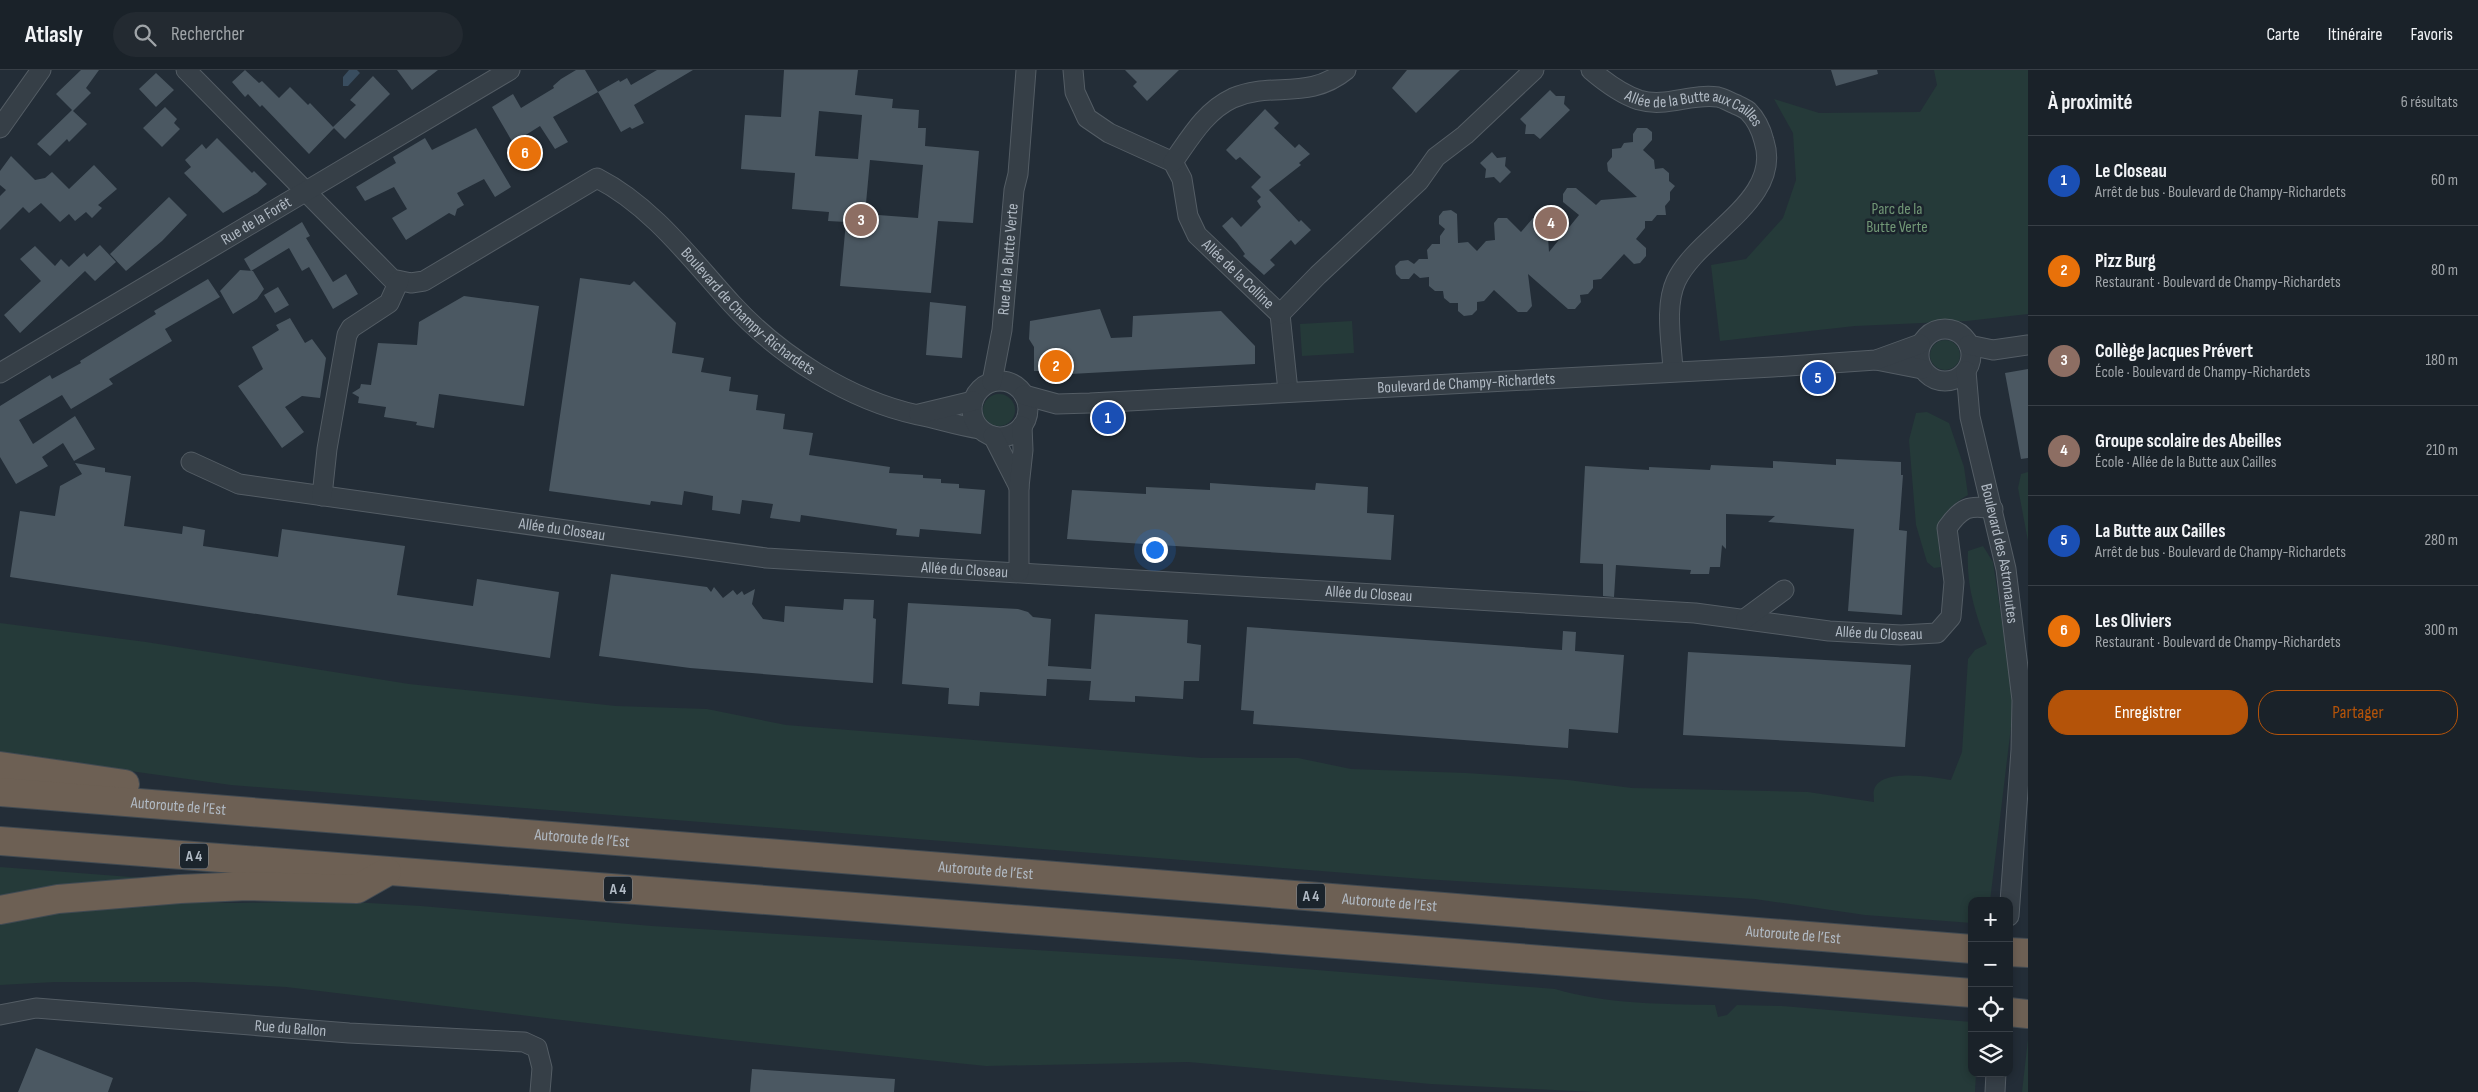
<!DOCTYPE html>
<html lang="fr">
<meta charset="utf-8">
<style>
:root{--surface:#1a2229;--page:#232a31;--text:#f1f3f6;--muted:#9fa4a8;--line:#383f46;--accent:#b45309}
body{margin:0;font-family:"Sofia Sans Condensed",sans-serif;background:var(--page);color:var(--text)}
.controls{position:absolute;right:15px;bottom:15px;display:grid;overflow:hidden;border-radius:10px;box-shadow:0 2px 8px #0003}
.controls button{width:45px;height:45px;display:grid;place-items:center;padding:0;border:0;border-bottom:1px solid var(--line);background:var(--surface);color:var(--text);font:25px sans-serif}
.you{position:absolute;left:1154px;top:479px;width:18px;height:18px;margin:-12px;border:4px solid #fff;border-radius:50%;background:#1a73e8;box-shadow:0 0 0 8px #1a73e833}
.badge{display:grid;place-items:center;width:32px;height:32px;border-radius:50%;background:var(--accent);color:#fff;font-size:16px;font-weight:700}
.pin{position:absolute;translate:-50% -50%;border:2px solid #fff;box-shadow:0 1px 5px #0006}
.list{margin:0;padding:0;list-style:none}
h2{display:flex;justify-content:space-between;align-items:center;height:65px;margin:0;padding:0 20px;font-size:21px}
h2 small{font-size:16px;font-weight:400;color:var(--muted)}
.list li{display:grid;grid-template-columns:32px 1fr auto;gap:15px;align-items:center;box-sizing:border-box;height:90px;padding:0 20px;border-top:1px solid var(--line)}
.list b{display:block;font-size:19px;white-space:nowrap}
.list p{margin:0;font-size:16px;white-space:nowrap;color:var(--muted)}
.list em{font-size:16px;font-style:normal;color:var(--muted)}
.actions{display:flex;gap:10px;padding:15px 20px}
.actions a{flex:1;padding:11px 0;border:1px solid var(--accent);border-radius:20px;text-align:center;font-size:18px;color:var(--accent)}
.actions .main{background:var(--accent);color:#fff}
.icon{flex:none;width:28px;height:28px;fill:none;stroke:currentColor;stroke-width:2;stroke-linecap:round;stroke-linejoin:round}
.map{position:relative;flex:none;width:2028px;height:1022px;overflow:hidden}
header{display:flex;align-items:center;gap:30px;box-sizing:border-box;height:70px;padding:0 25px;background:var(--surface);border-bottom:1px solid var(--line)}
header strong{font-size:24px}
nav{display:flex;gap:28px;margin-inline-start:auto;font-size:18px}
.search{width:350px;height:45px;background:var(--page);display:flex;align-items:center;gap:12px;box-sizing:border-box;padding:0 18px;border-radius:28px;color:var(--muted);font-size:19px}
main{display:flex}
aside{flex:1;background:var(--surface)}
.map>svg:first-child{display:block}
</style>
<header>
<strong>Atlasly</strong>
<div class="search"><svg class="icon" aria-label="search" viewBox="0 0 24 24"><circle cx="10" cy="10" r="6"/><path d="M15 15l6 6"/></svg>Rechercher</div>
<nav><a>Carte</a><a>Itinéraire</a><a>Favoris</a></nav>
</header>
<main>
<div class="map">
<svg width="2028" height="1022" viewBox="0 0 2028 1022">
<rect width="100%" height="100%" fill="#232d37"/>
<path fill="#253a39" d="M1934,0h94v244l-61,7 -112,5 -135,15 -9,-76 35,-6 37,-41 13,-38 -3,-47 -19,-34 45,14 101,-1 17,-27z
M1352,251l2,32 -52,3 -2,-32z
M1930 285a15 15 0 1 1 30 0a15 15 0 1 1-30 0Z
M983 340a16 16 0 1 1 32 0a16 16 0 1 1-32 0Z
M1927,342l22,11 15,44 4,28c-34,19 -31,37 -27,72l-7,1 -7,-6 -11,-37 -7,-85 7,-27z
M2028,402v69l-10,-53 3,-14z
M1983,476l10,16 21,140 -24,199h-18v22l-107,-8 -110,-16 -332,-20 -1192,-94 -231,-32v-130l146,19 263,42 207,22 91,3 79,16 416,33h96l53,11 115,4 102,7 64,8 176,4 66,10c0,-4 -1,-9 0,-12 7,-23 61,-12 77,-10l11,-28 6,-93 7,-9 12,-6c-12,-31 -21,-60 -19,-93z
M0,797l157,12 -157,21z
M147,831l90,2 97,-2 87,5 231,20 527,33 376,30c52,15 105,15 160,16l3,12 9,-2 10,-10 45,1 190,16v51h4l-1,19h-381l-163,-8 -243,-22 -202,4 -265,-27 -435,-52 -93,-5h-138l-55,3v-66z
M2028,969v53h-6z"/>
<path fill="#394d5f" d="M349,0h8l3,3 -12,13h-5v-9z"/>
<path fill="#4b5862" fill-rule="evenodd" d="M81,0h18l-13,18 5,5 -18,18 14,13 -18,18 -2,-3 -17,17 -13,-12 35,-34 -16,-16z
M245,0l14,13 3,-2 17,17 11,-11 18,18 2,-2 24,25 -25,26 -47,-49 -2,2 -12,-13 -3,3 -13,-15z
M397,0h41l-26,20z
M576,0h9l13,22 -45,25 15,25 -13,7 -15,-23 -27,17 -21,-36 21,-13 8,14 33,-20 -1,-2 8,-7z
M657,0h36l-59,35 10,18 -12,6 -2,-2 -9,5 -23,-40 21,-12 1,2 7,-4 4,7z
M784,0h74l-3,25 38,4 -1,9 27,2 -1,18h8l-1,18 54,5 -6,72 -35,-2 -7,72 -91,-7 6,-64 -18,-1 1,-9 -37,-3 3,-36 -54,-4 4,-54 36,2zM819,41l43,4 -4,44 -43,-3zM870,90l53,5 -5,53 -53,-4z
M1125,0h54l-32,31 -14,-15 4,-4z
M1407,0h53l-44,43 -24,-25z
M1831,0h46l1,4 -42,12z
M156,3l18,17 -18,17 -17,-18z
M373,6l17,18 -45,45 -12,-12 23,-22 -6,-5z
M1550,20l6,6h9l-1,8 6,6 -30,29 -6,-5h-9l1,-9 -6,-6z
M165,37l12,12 -3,4 6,6 -18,18 -19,-19z
M1265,39l14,14 -5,5 21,20 4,-4 11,10 -11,9 2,2 -32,25 30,32 2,-2 10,10 -16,15 -4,-5 -21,20 5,5 -11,10 -21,-19 2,-2 -8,-11 -15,-17 10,-9 9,10 20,-20 -4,-6 4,-4 -10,-10 10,-10 -21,-20 -4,3 -10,-10z
M476,58l35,59 -16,10 -11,-18 -27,14 7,12 -7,4 -2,7 -6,-3 -43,27 -14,-22 15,-9 -13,-22 -29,14 -9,-14 40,-24 -3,-6 32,-19 7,12z
M1637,58h10l5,4v8l-9,10 11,10 1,9 8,-1 6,5v8l6,5 -5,6v8l-5,6 1,9h-9l-5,6h-7v7l-9,11 10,9v8l-6,7 -6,1 -10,-10 -23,25 -8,1v8l-5,6 -8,1 1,7 -6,7h-7l-40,-35 4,32 -5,6h-9l-24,-22 -10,11 -7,1v8l-5,5 -8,1 -6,-5v-8h-8l-6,-5 -1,-7h-8l-6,-5v-9l-9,1 -6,-5 -5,6h-8l-5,-5 -1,-8 5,-5 8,-1 6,4 5,-5h9l-1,-9 5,-6h8v-8l5,-7 -6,-5v-8l4,-5 8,-1 6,4 1,29 10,-1 9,9 9,-10 9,-1 -1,-17 4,-5h9l14,14 12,-14h9l5,4 2,30 30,-37 -16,-13v-8l4,-6h9l20,17 5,-5 36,-3 -29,-26 -1,-8 5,-6v-8l9,-1 3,-5 9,-1v-8z
M217,68l35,35 2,-2 13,13 -10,9 -34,20 -39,-40 7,-6 -6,-7 17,-16 4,5z
M1492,82l5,6 9,-1 -1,9 6,6 -11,11 -6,-6 -9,1 1,-9 -6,-6z
M11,86l24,24 10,-2 7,-6 17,17 25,-24 23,24 -19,16 4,3 -10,10 -6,-6 -11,9 -6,-7 -9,8 -19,-19 -12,10 -6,-6 -23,23v-34l6,-6 -6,-5v-14z
M169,127l18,18 -25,26 -36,30 -16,-17z
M302,152l8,14 -4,2 27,44 13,-8 12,20 -25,15 -24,-42 -7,4 -13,-23 -38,23 -7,-12z
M100,175l16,17 -21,19 -10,-10 -65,62 -16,-18 37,-34 -21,-22 15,-13 20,20 6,-7 8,8 15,-14 3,4z
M240,200l13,1 11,18 -7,10 -24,15 -13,-23z
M580,208l50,7 4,-4 42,42 -4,30 32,5 -3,14 30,5 -2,14 29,4 -2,15 29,4 -2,15 30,4 -4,22 81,12 -1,6 34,2v3l18,1v4l18,1v4l26,2 -4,44 -61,-5 -1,8 -23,-2 1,-6 -96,-14 -1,7 -30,-4 3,-14 -31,-4 -2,14 -28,-4 1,-14 -29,-5 -2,14 -31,-4 -1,4 -101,-14z
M208,209l12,18 -55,32 7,12 -63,38 4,5 -42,25 -9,-14 -43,25 14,24 42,-28 20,33 -21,12 -11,-18 -21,14 6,9 -32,18 -16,-27v-51l50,-31 2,4 29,-16 -1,-2 76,-47 -2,-3z
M278,217l11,18 -14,8 -11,-18z
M464,226l75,10 -15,100 -85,-12 -5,34 -18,-3 1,-3 -33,-5 2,-10 -28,-4 1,-6 -7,-4 8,-5 1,-4 10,1 7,-42 39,2 2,-23z
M930,232l36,4 -4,52 -36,-3z
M1100,239l11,29 21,-1 1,-21 88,-5 34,35v18l-203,11 -3,-4h-15v-24l-5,-8 1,-18z
M290,248l15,25 7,-4 14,19 -6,40 -18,-2 -17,11 19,25 -22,16 -44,-62 25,-17 -11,-22 27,-17 -3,-5z
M2028,299v89l-7,1 -16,-86z
M1836,389l65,3v13h2l-4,55 8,1 -5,84 -54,-4 6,-82 -86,-7 7,-6 -49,-2v35l-4,-4 -2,22h-10l-1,7h-19l1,-4 -75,-5 -2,32 -11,-1v-32l-23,-1 5,-97 64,4v-3l61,3 1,-5 62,3v-7l63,4z
M75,393l30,5v4l26,4 -7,50 58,8 1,-8 22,4 -2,16 75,11 4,-28 123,17 -8,49 76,11 4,-27 82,13 -9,66 -540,-81 10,-66 35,5 5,-30 22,-12z
M1210,413l105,7 1,-7 52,4 -1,26 27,2 -3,45 -324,-21 5,-49 74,4v-7l64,3z
M611,504l96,13 4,5 3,-5 9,11 10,-8 4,5 5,-4 2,4 11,-6 -3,15 11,15 21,3 1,-16 58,4 1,-11 30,1 -1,18 3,1 -3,64 -183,-15 -91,-12z
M908,533l110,6 10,3 5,5 18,2 -3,47 43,3 4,-55 93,6 -1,23 14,2 -2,36h-15l-1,18 -48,-3v6l-46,-2 2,-19 -44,-2 -1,17 -66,-4 -1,14 -31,-2 1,-16 -47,-4z
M1247,557l315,23 1,-19 13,1 -1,19 49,4 -6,78 -49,-4 -1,19 -315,-24 1,-13 -13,-1z
M1688,582l223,13 -6,82 -222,-12z
M36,978l77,30 -5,14h-90z
M752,999l143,10 -1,13h-144z"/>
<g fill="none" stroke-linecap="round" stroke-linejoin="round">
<defs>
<g id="minor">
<path id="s1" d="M186,0l206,209 19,4 13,-2 173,-103c55,28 94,81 135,126 48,52 117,96 186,111 21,4 40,11 62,14"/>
<path id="s2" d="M1073,0l2,22 12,26 22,15 64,29 9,17 6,37 9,19 83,79 8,77"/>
<path id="s3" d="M1591,0c14,12 30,24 48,30 27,8 52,-7 79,-3 5,1 12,5 17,7 4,2 9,4 13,7 9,9 13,18 16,30 19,59 -66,93 -88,140 -12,26 -4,63 -3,90"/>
<path d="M0,58l41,-58"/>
<path d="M1173,92c17,-24 32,-51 60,-64 39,-17 75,3 113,-28"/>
<path d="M1280,244l38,-39 101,-94 17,-24 29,-22 69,-65"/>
<circle cx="1945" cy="285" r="26"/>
<path d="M1969,275l24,5 35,-5"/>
<path d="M1876,290l46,9"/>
<path id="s4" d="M1966,301l4,46 36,152 16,131 -1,50 -12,166"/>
<path id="s5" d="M0,303l510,-303"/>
<circle cx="1000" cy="339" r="28"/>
<path id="s6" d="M992,312l10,-52 12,-140 4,-16 8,-104"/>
<path id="s7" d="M1024,325l33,9 33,-1 683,-36 103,-7 44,-16"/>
<path d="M919,344l54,-13"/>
<path d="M993,366l26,51"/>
<path id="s8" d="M191,392l48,22 527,74 929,55 134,18 72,4 36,-2 14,-16 3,-35 -7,-54c14,-20 22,-24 46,-19"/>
<path d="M322,426l5,-47 20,-114 4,-7 38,-25 10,-22"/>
<path d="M1019,502v-85l4,-37 -1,-24"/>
<path d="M1746,548l38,-28"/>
<path id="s9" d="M0,945l36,-7 313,25 175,9 13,6 5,20 -2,24"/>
<path d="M1995,1022l1,-19"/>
</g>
<g id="highway">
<path d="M0,696l125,18"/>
<path id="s10" d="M0,722l1972,157"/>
<path d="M0,771l1972,152"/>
<path d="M0,840l58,-11 122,-10 67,-3 110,3 30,-17"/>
<path d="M2009,882l19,1"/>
<path d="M2009,942l19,2"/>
</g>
</defs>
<use href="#minor" stroke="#545d65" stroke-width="21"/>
<use href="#highway" stroke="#414a52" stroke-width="30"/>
<use href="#minor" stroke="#363f47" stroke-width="19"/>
<use href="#highway" stroke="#6d6054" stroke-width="28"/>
</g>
<g text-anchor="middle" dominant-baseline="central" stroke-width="5" stroke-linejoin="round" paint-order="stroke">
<g fill="#1b242c" stroke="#848d96" stroke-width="1">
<rect x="180" y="773.5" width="28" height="25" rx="4"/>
<rect x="604" y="806.5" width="28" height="25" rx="4"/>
<rect x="1297" y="813.5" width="28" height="25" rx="4"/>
</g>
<g font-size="15" font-weight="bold" fill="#b1bac4">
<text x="194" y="786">A 4</text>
<text x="618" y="819">A 4</text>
<text x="1311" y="826">A 4</text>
</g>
<g font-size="16" fill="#b1bac4" stroke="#1b242c">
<text stroke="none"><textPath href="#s3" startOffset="115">Allée de la Butte aux Cailles</textPath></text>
<text stroke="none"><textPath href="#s5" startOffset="298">Rue de la Forêt</textPath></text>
<text stroke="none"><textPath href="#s6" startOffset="124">Rue de la Butte Verte</textPath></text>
<text stroke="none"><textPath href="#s2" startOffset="282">Allée de la Colline</textPath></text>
<text stroke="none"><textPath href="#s1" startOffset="730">Boulevard de Champy-Richardets</textPath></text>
<text stroke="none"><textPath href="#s7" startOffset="444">Boulevard de Champy-Richardets</textPath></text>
<text stroke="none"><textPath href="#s8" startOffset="379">Allée du Closeau</textPath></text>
<text stroke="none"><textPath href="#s4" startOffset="186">Boulevard des Astronautes</textPath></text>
<text stroke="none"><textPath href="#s8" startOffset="784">Allée du Closeau</textPath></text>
<text stroke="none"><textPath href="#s8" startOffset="1189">Allée du Closeau</textPath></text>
<text stroke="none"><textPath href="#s8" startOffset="1701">Allée du Closeau</textPath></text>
<text stroke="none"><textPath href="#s10" startOffset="179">Autoroute de l’Est</textPath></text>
<text stroke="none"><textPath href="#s10" startOffset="584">Autoroute de l’Est</textPath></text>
<text stroke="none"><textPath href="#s10" startOffset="989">Autoroute de l’Est</textPath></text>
<text stroke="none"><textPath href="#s10" startOffset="1394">Autoroute de l’Est</textPath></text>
<text stroke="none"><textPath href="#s10" startOffset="1799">Autoroute de l’Est</textPath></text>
<text stroke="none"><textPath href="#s9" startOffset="292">Rue du Ballon</textPath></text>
</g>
<g font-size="16" fill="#719776" stroke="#1b242c">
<text x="1897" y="139">Parc de la<tspan x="1897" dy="18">Butte Verte</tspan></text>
</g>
</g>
</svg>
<div class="controls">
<button>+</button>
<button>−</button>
<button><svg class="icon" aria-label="locate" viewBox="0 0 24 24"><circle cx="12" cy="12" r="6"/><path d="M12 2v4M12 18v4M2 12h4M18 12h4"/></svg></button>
<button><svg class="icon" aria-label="layers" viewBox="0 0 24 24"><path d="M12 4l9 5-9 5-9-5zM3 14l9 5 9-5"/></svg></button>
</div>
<div class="you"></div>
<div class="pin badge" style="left:1108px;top:348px;background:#1a4fb4">1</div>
<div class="pin badge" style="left:1056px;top:296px;background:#e8710a">2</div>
<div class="pin badge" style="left:861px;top:150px;background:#8d6e63">3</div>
<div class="pin badge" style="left:1551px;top:153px;background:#8d6e63">4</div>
<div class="pin badge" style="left:1818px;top:308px;background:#1a4fb4">5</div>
<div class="pin badge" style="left:525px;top:83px;background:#e8710a">6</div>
</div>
<aside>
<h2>À proximité<small>6 résultats</small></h2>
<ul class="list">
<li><span class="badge" style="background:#1a4fb4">1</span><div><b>Le Closeau</b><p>Arrêt de bus · Boulevard de Champy-Richardets</p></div><em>60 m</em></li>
<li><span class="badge" style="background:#e8710a">2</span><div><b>Pizz Burg</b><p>Restaurant · Boulevard de Champy-Richardets</p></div><em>80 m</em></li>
<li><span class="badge" style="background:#8d6e63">3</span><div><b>Collège Jacques Prévert</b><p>École · Boulevard de Champy-Richardets</p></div><em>180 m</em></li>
<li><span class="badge" style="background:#8d6e63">4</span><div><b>Groupe scolaire des Abeilles</b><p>École · Allée de la Butte aux Cailles</p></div><em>210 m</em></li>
<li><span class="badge" style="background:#1a4fb4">5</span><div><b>La Butte aux Cailles</b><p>Arrêt de bus · Boulevard de Champy-Richardets</p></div><em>280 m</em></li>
<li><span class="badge" style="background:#e8710a">6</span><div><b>Les Oliviers</b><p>Restaurant · Boulevard de Champy-Richardets</p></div><em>300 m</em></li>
</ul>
<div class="actions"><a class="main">Enregistrer</a><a>Partager</a></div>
</aside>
</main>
